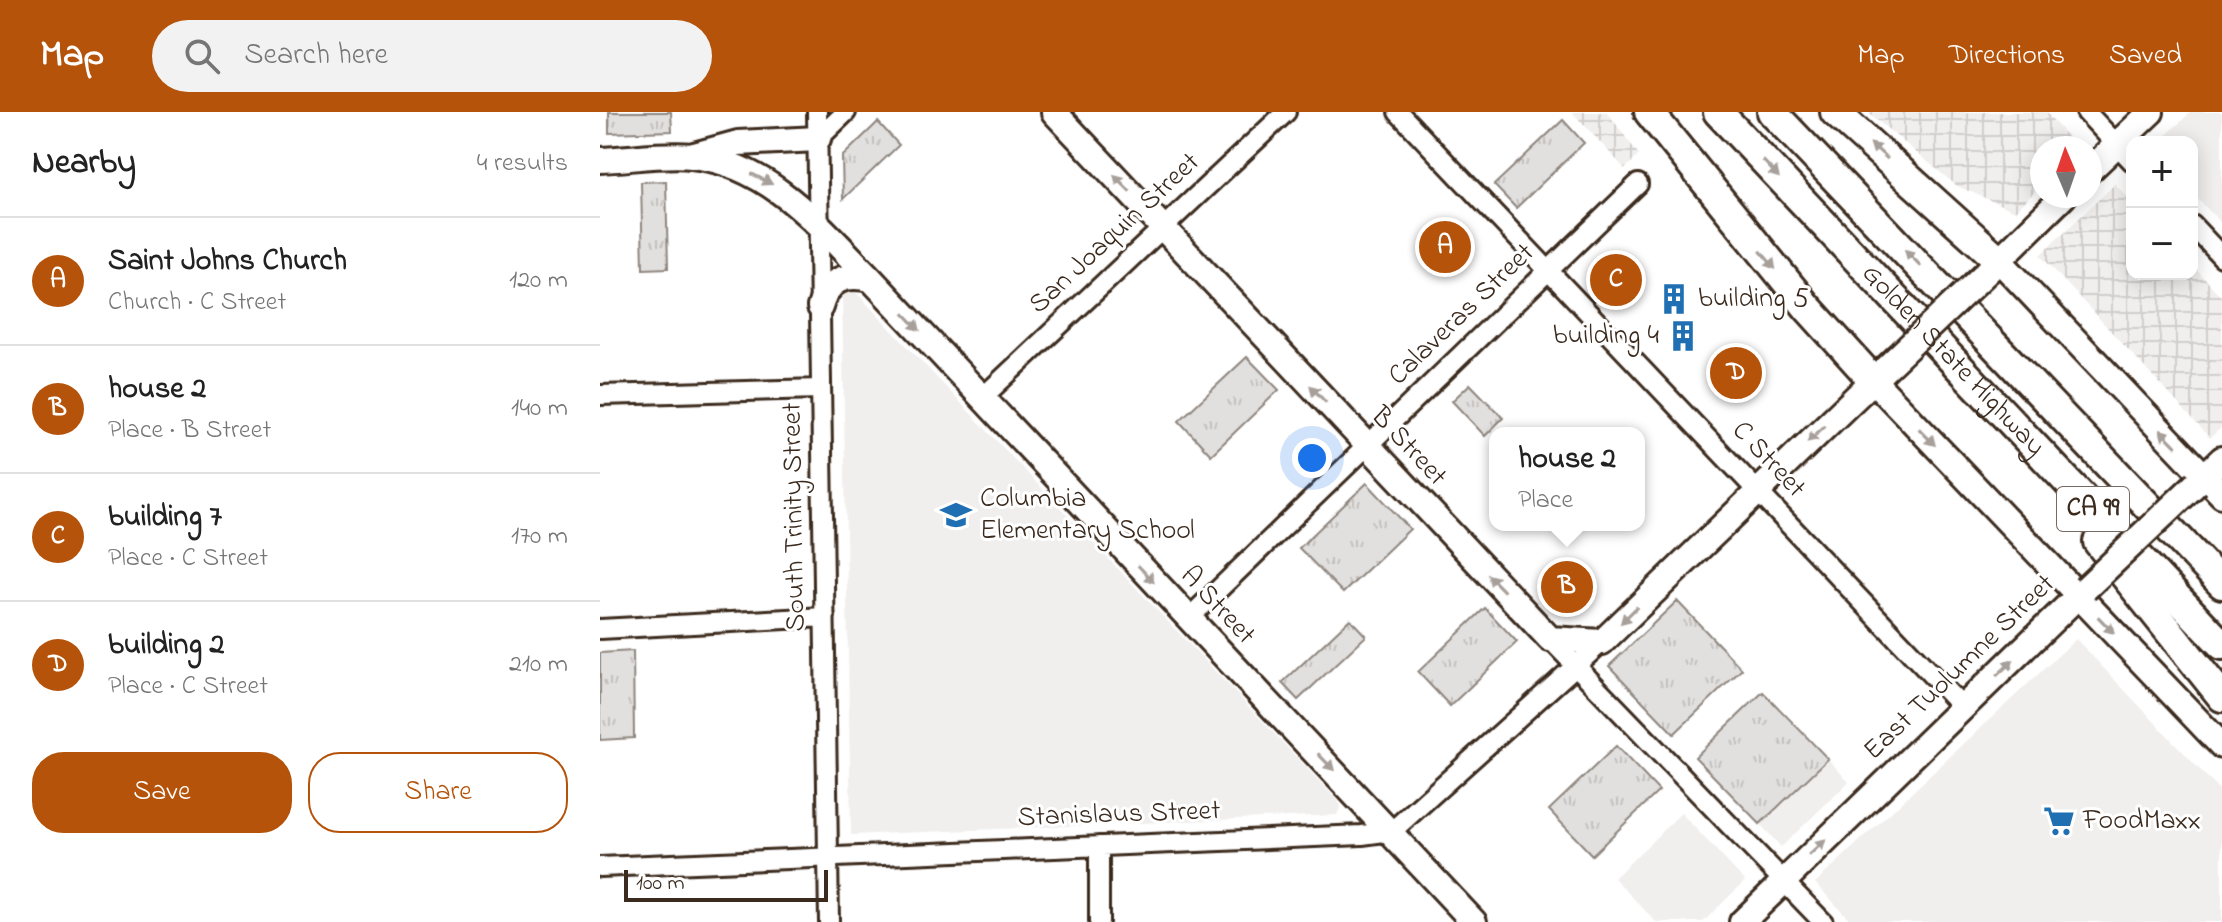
<!DOCTYPE html>
<meta charset="utf-8">
<style>
:root{--surface:#fff;--page:#f2f2f2;--text:#222;--muted:#767676;--line:#e0e0e0;--accent:#b45309}
body{margin:0;font-family:"Indie Flower",sans-serif;background:var(--page);color:var(--text)}
.controls{position:absolute;right:24px;top:24px;display:grid;overflow:hidden;border-radius:16px;box-shadow:0 4px 20px #0003}
.controls button{width:72px;height:72px;display:grid;place-items:center;padding:0;border:0;border-bottom:2px solid var(--line);background:var(--surface);color:var(--text);font:40px sans-serif}
.compass{position:absolute;left:1430px;top:24px;width:72px;height:72px;border-radius:50%;background:var(--surface);box-shadow:0 4px 20px #0003;rotate:358deg}
.scale{position:absolute;left:24px;bottom:20px;width:204px;box-sizing:border-box;padding-left:8px;border:4px solid #3b2a1e;border-top:0;font-size:22px;line-height:28px;white-space:nowrap;color:#3b2a1e;-webkit-text-stroke:6px #fff;paint-order:stroke}
.you{position:absolute;left:712px;top:346px;width:28px;height:28px;margin:-20px;border:6px solid #fff;border-radius:50%;background:#1a73e8;box-shadow:0 0 0 12px #1a73e833}
.badge{display:grid;place-items:center;width:52px;height:52px;border-radius:50%;background:var(--accent);color:#fff;font-size:26px;font-weight:700}
.pin{position:absolute;translate:-50% -50%;border:4px solid #fff;box-shadow:0 2px 8px #0006}
.popup{position:absolute;left:889px;top:315px;width:156px;height:104px;box-sizing:border-box;display:grid;place-content:center;border-radius:16px;background:var(--surface);filter:drop-shadow(0 2px 6px #0005);font-size:26px;white-space:nowrap;color:var(--muted)}
.popup b{font-size:30px;color:var(--text)}
.popup::after{content:'';position:absolute;left:50%;top:100%;margin-left:-16px;border:16px solid transparent;border-top-color:var(--surface)}
.list{margin:0;padding:0;list-style:none}
h2{display:flex;justify-content:space-between;align-items:center;height:104px;margin:0;padding:0 32px;font-size:34px}
h2 small{font-size:26px;font-weight:400;color:var(--muted)}
.list li{display:grid;grid-template-columns:52px 1fr auto;gap:24px;align-items:center;box-sizing:border-box;height:128px;padding:0 32px;border-top:2px solid var(--line)}
.list b{display:block;font-size:30px;white-space:nowrap}
.list p{margin:0;font-size:26px;white-space:nowrap;color:var(--muted)}
.list em{font-size:26px;font-style:normal;color:var(--muted)}
.actions{display:flex;gap:16px;padding:24px 32px}
.actions a{flex:1;padding:18px 0;border:2px solid var(--accent);border-radius:32px;text-align:center;font-size:28px;color:var(--accent)}
.actions .main{background:var(--accent);color:#fff}
.icon{flex:none;width:44px;height:44px;fill:none;stroke:currentColor;stroke-width:2;stroke-linecap:round;stroke-linejoin:round}
.map{position:relative;flex:none;width:1622px;height:810px;overflow:hidden}
header{display:flex;align-items:center;gap:48px;box-sizing:border-box;height:112px;padding:0 40px;background:var(--accent);color:#fff}
header strong{font-size:38px}
nav{display:flex;gap:44px;margin-inline-start:auto;font-size:28px}
.search{width:560px;height:72px;background:var(--page);display:flex;align-items:center;gap:20px;box-sizing:border-box;padding:0 28px;border-radius:44px;color:var(--muted);font-size:30px}
main{display:flex}
aside{flex:1;background:var(--surface)}
.map>svg:first-child{display:block}
</style>
<header>
<strong>Map</strong>
<div class="search"><svg class="icon" aria-label="search" viewBox="0 0 24 24"><circle cx="10" cy="10" r="6"/><path d="M15 15l6 6"/></svg>Search here</div>
<nav><a>Map</a><a>Directions</a><a>Saved</a></nav>
</header>
<main>
<aside>
<h2>Nearby<small>4 results</small></h2>
<ul class="list">
<li><span class="badge">A</span><div><b>Saint Johns Church</b><p>Church · C Street</p></div><em>120 m</em></li>
<li><span class="badge">B</span><div><b>house 2</b><p>Place · B Street</p></div><em>140 m</em></li>
<li><span class="badge">C</span><div><b>building 7</b><p>Place · C Street</p></div><em>170 m</em></li>
<li><span class="badge">D</span><div><b>building 2</b><p>Place · C Street</p></div><em>210 m</em></li>
</ul>
<div class="actions"><a class="main">Save</a><a>Share</a></div>
</aside>
<div class="map">
<svg width="1622" height="810" viewBox="0 0 1622 810">
<defs>
<pattern id="industrial-grid" width="8" height="8" patternUnits="userSpaceOnUse" patternTransform="scale(2)"><rect width="8" height="8" fill="#f1efee"/><path d="M0 4h8M4 0v8" fill="none" stroke="#d0cdcc"/></pattern>
<pattern id="grass-tufts" width="24" height="20" patternUnits="userSpaceOnUse" patternTransform="scale(2)"><rect width="24" height="20" fill="#e2e0de"/><path d="M3 7l-1-3M5 7V3M7 7l1-3M15 17l-1-3M17 17v-4M19 17l1-3" fill="none" stroke="#c3c0be"/></pattern>
</defs>
<rect width="100%" height="100%" fill="#fff"/>
<filter id="ink" filterUnits="userSpaceOnUse"><feTurbulence type="fractalNoise" baseFrequency=".0125" numOctaves="2"/><feDisplacementMap in="SourceGraphic" scale="16" xChannelSelector="R" yChannelSelector="G"/><feConvolveMatrix kernelMatrix="1 2 1 2 8 2 1 2 1" color-interpolation-filters="sRGB"/></filter>
<g filter="url(#ink)">
<path fill="#f1efee" d="M1591,0h31v112l-30,-31v-51h-33z
M251,175l487,514 3,5 -4,9 -486,20 -9,-544z
M1476,527l146,154v129h-370l-37,-39z
M1228,647l21,23 -68,65 -21,-23z
M1081,701l64,68 -42,41h-47l-42,-44z"/>
<path fill="url(#industrial-grid)" d="M972,0h35l32,43 -14,14z
M1267,0h179l30,35 -34,1v37l-27,26 -58,-25z
M1515,72l17,18v72h60v-9l30,32v130l-12,11 -170,-183z"/>
<path fill="url(#grass-tufts)" stroke="#8e857e" stroke-width="2" d="M9,0h62l1,19 -63,2z
M963,8l21,23 -68,65 -22,-23z
M278,10l21,23 -56,54 -1,-42z
M66,69l2,87 -25,1 -2,-87z
M647,245l32,33 -68,65 -32,-34z
M870,272l33,34 -18,18 -33,-35z
M767,371l43,46 -67,64 -44,-45z
M1077,489l65,68 -68,65 -65,-68z
M885,496l32,34 -67,64 -32,-34z
M750,507l16,17 -68,64 -16,-17z
M33,539l1,87 -34,2v-87z
M1163,580l65,67 -68,65 -65,-67z
M1016,634l43,45 -67,64 -43,-45z"/>
<g fill="none" stroke-linecap="round" stroke-linejoin="round">
<defs>
<path id="minor" d="M217,0l12,810
M798,0l565,596
M1486,0l46,49
M218,27l28,-27
M1592,113l30,32
M0,283l221,-6
M383,285l303,-285
M588,507l450,-435
M0,517l225,-12
M950,527l273,283
M499,734v76
M0,755l762,-32 30,-4 210,-189"/>
<path id="major" d="M454,0l496,527 52,3 281,-271
M94,43l44,-12 80,-4
M0,48c30,-1 63,-7 92,-4 78,8 128,71 179,123l603,643
M1490,58l61,-58
M1399,148l223,235
M1389,158l75,-74
M220,195c8,-27 23,-34 51,-28
M1273,268l349,366
M1597,371l25,-24
M1142,810l343,-333"/>
<g id="highway">
<path d="M1049,0l158,195 66,73"/>
<path id="s1" d="M1118,0l504,533"/>
<path d="M1172,0l450,472"/>
<path d="M1235,0l164,148"/>
<path d="M1498,430l124,155"/>
</g>
</defs>
<use href="#minor" stroke="#3b2a1e" stroke-width="24"/>
<use href="#major" stroke="#3b2a1e" stroke-width="30"/>
<use href="#highway" stroke="#3b2a1e" stroke-width="34"/>
<use href="#minor" stroke="#fff" stroke-width="18"/>
<use href="#major" stroke="#fff" stroke-width="24"/>
<use href="#highway" stroke="#fff" stroke-width="28"/>
<defs>
<path id="major-bridge" d="M1283,259l105,-100
M1485,477l112,-106"/>
</defs>
<use href="#major-bridge" stroke="#3b2a1e" stroke-width="30" stroke-linecap="butt"/>
<use href="#major-bridge" stroke="#fff" stroke-width="24"/>
</g>
<defs><path id="oneway-solid" d="M-6-.8H1V-3.2L6.5 0L1 3.2V.8H-6Z" transform="scale(2)"/></defs>
<g fill="#a79f9a">
<use href="#oneway-solid" transform="translate(1279 39) rotate(-138)"/>
<use href="#oneway-solid" transform="translate(1171 57) rotate(47)"/>
<use href="#oneway-solid" transform="translate(162 67) rotate(27)"/>
<use href="#oneway-solid" transform="translate(522 71) rotate(-134)"/>
<use href="#oneway-solid" transform="translate(1313 146) rotate(-134)"/>
<use href="#oneway-solid" transform="translate(1168 148) rotate(50)"/>
<use href="#oneway-solid" transform="translate(312 210) rotate(47)"/>
<use href="#oneway-solid" transform="translate(718 282) rotate(-133)"/>
<use href="#oneway-solid" transform="translate(1216 322) rotate(137)"/>
<use href="#oneway-solid" transform="translate(1327 325) rotate(46)"/>
<use href="#oneway-solid" transform="translate(1568 326) rotate(-134)"/>
<use href="#oneway-solid" transform="translate(546 462) rotate(47)"/>
<use href="#oneway-solid" transform="translate(896 471) rotate(-134)"/>
<use href="#oneway-solid" transform="translate(1029 503) rotate(135)"/>
<use href="#oneway-solid" transform="translate(1506 513) rotate(46)"/>
<use href="#oneway-solid" transform="translate(1405 556) rotate(-43)"/>
<use href="#oneway-solid" transform="translate(726 650) rotate(46)"/>
<use href="#oneway-solid" transform="translate(1217 736) rotate(-43)"/>
</g>
</g>
<defs>
<symbol id="building-bare" viewBox="-9 -9 18 18"><path d="M-4-6H4V6H1V3H-1V6H-4ZM-2.5-4.3h1.7v1.8h-1.7ZM.8-4.3h1.7v1.8H.8ZM-2.5-1h1.7V.8h-1.7ZM.8-1h1.7V.8H.8Z" fill="#1f6fb2" stroke="#fff" stroke-width="2.5" paint-order="stroke"/></symbol>
<symbol id="school-bare" viewBox="-9 -9 18 18"><path d="M0-5L7-2L0 1L-7-2ZM-4 1L0 2.5L4 1V4Q0 6-4 4Z" fill="#1f6fb2" stroke="#fff" stroke-width="2.5" paint-order="stroke"/></symbol>
<symbol id="supermarket-bare" viewBox="-9 -9 18 18"><path d="M-6-5.5h2.5l.6 2H6L4.5 2H-2.5L-4.4-4H-6ZM-1.5 3.2a1.3 1.3 0 1 0 .1 0ZM3 3.2a1.3 1.3 0 1 0 .1 0Z" fill="#1f6fb2" stroke="#fff" stroke-width="2.5" paint-order="stroke"/></symbol>
</defs>
<g fill-rule="evenodd">
<use href="#building-bare" x="1052" y="165" width="44" height="44"/>
<use href="#building-bare" x="1061" y="202" width="44" height="44"/>
<use href="#school-bare" x="334" y="381" width="44" height="44"/>
<use href="#supermarket-bare" x="1437" y="687" width="44" height="44"/>
</g>
<g text-anchor="middle" dominant-baseline="central" stroke-width="6" stroke-linejoin="round" paint-order="stroke">
<rect fill="#fff" stroke="#766a62" stroke-width="2" x="1457" y="375" width="72" height="44" rx="6"/>
<g font-size="26" font-weight="bold" fill="#3b2a1e">
<text x="1493" y="397">CA 99</text>
</g>
<g font-size="28" fill="#3b2a1e" stroke="#fff">
<text transform="translate(515 122) rotate(-43)">San Joaquin Street</text>
<text transform="translate(862 203) rotate(-44)">Calaveras Street</text>
<text stroke="none"><textPath href="#s1" startOffset="342">Golden State Highway</textPath></text>
<text transform="translate(808 335) rotate(47)">B Street</text>
<text transform="translate(1168 348) rotate(47)">C Street</text>
<text transform="translate(195 405) rotate(-91)">South Trinity Street</text>
<text transform="translate(617 494) rotate(47)">A Street</text>
<text transform="translate(1360 556) rotate(-44)">East Tuolumne Street</text>
<text transform="translate(519 703) rotate(-2)">Stanislaus Street</text>
</g>
<g font-size="28" fill="#3b2a1e" stroke="#fff" text-anchor="start">
<text x="1098" y="187">building 5</text>
<text x="1059" y="224" text-anchor="end">building 4</text>
<text x="380" y="387">Columbia<tspan x="380" dy="32">Elementary School</tspan></text>
<text x="1483" y="709">FoodMaxx</text>
</g>
</g>
</svg>
<div class="controls">
<button>+</button>
<button>−</button>
</div>
<svg class="compass" viewBox="-18 -18 36 36"><path d="M0-13l5 13h-10z" fill="#e53935"/><path d="M0 13l5-13h-10z" fill="#767676"/></svg>
<div class="scale">100 m</div>
<div class="you"></div>
<div class="pin badge" style="left:845px;top:135px">A</div>
<div class="pin badge" style="left:967px;top:475px">B</div>
<div class="popup"><b>house 2</b>Place</div>
<div class="pin badge" style="left:1016px;top:168px">C</div>
<div class="pin badge" style="left:1136px;top:261px">D</div>
</div>
</main>
